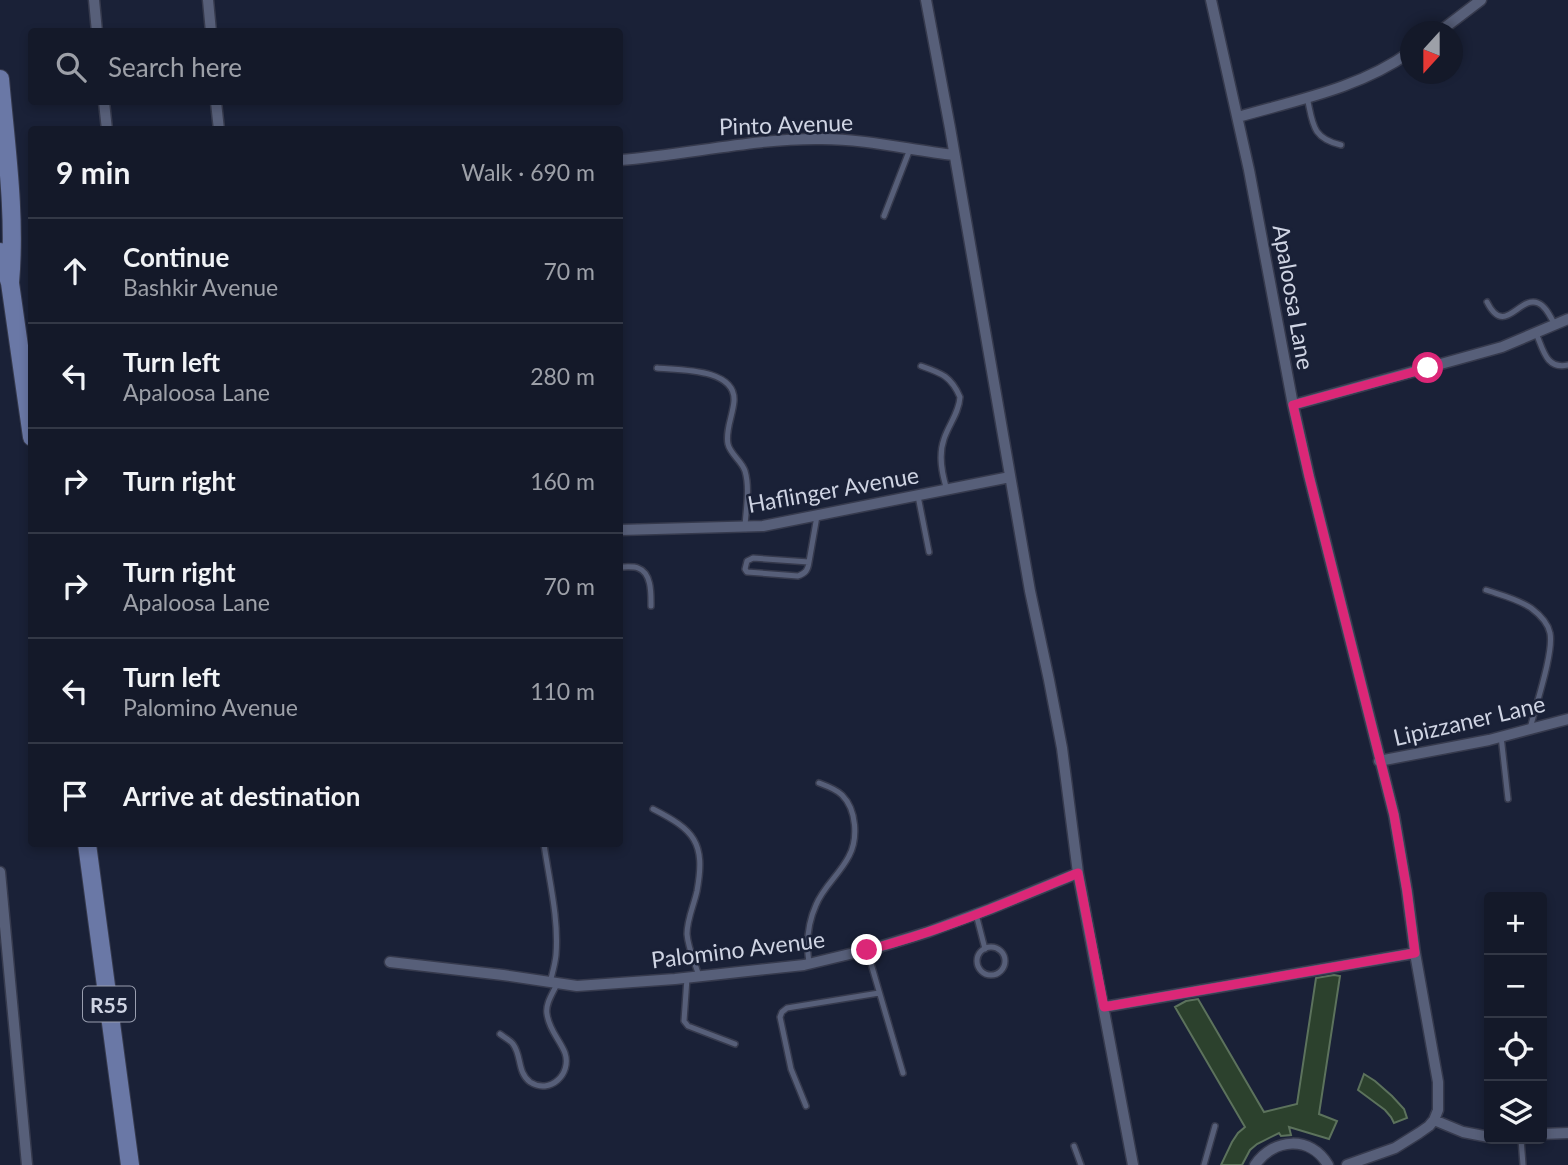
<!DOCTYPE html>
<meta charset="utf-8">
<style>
:root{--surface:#141929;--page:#1d2231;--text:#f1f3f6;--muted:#9da0a8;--line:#333846}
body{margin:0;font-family:Lato,sans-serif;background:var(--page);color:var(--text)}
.controls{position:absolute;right:21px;bottom:21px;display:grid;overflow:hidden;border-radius:7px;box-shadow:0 4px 10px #0003}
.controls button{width:63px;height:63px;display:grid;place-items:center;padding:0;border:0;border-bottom:2px solid var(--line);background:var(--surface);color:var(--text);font:35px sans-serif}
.compass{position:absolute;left:1400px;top:21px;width:63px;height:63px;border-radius:50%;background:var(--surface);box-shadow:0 4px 10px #0003;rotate:201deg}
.stop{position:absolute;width:21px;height:21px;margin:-16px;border:5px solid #db2777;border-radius:50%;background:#fff}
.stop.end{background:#db2777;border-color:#fff;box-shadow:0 2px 7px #0008}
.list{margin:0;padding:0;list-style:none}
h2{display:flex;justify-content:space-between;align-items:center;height:91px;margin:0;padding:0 28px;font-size:30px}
h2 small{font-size:23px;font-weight:400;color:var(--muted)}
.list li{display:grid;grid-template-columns:46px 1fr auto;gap:21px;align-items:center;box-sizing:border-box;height:105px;padding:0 28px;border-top:2px solid var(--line)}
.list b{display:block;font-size:26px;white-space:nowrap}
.list p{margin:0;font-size:23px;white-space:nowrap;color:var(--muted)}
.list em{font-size:23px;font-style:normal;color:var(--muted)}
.icon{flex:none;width:38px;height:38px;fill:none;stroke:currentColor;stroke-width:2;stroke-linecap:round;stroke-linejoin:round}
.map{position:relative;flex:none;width:1568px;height:1165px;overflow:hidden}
.search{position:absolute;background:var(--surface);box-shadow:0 4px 10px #0003;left:28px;top:28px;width:595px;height:77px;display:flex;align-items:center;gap:18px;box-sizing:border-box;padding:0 24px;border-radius:7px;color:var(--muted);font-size:26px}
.panel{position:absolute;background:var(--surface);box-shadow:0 4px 10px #0003;left:28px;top:126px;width:595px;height:721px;border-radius:7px}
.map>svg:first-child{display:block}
</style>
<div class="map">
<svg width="1568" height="1165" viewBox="0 0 1568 1165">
<rect width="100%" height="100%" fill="#1a2137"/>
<path fill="#2c412d" stroke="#5c725c" stroke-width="2" d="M1334,975l6,1 -21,138 18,7 -8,18 -40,-12 2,8 -10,1 -2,-3 -22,11 -7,6 -8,15h-21l11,-23 6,-9 7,-6 -70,-120 11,-6 12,-2 66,113 33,-8 19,-126z
M1364,1074l11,7 17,15 12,13 3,9 -13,5 -3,-6 -6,-7 -27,-20z"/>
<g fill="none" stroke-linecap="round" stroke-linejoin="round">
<defs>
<path id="lane" d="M1307,97c6,26 4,41 34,48
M884,216l26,-67
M1487,302c18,36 32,-7 51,1 8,3 13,15 17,22
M1536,333c7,16 10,37 32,32
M921,366c20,7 30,10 39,31 -1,16 -11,27 -16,42 -6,17 -2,35 3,51
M657,368c21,2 79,0 77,33 -1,14 -9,30 -6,43 2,10 14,17 17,27 5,17 1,38 0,55
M918,496l11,56
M809,562l-56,-4 -6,3 -2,8 2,3 51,4c8,-3 10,-6 11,-14l8,-46
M620,567c5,0 13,-1 18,1 14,5 13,26 13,38
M1486,590c15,5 32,9 45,18 8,6 17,15 19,25 4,20 -15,74 -20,96
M1501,736l7,63
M653,809c41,21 53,33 44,82 -3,14 -10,28 -10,43 1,14 8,29 12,42
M544,844c5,36 15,74 12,111 -1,10 -4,19 -6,28
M976,914l9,35
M977 961a14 14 0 1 1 28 0a14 14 0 1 1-28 0Z
M867,950l36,123
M809,963c-3,-20 -2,-38 7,-58 7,-18 24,-31 33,-49 9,-17 8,-46 -7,-61 -6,-6 -15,-9 -23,-12
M687,978l-3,43 4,5 47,18
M500,1034c4,3 10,6 13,10 9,12 4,28 17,38 20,13 42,-8 35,-29 -5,-13 -16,-23 -18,-39 -2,-10 6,-21 10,-30
M806,1106l-15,-37 -11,-52 2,-5 5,-4 92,-15
M1521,1139l2,26
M1074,1146l7,19
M1204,1165l11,-39"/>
<path id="street" d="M94,0l3,32
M208,0l3,32
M926,0l24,128 80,463 19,89 13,68 16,125 55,292
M1211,0l38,170 44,235 16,71 85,339 13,76 8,62 23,129v28l-4,10 -5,6 -10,7 -24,15 -48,17
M1439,32l42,-32
M104,102l3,28
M216,102l3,28
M1238,117c59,-17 122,-29 172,-65
M620,160c67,-5 134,-22 202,-21 44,0 88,11 132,16
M1293,405l209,-58 66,-28
M620,530l143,-4 247,-49
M1379,761l110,-21 79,-21
M0,872l27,293
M390,962l113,13 74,11 98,-7 129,-14 75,-18 49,-15 62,-23 88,-36
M1104,1007l311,-54
M1434,1120l29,12 26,5
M1542,1134l26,-1
M1255,1165c18,-27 56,-30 73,0"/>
<path id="primary" d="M0,79c6,68 16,136 10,204
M0,252l10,31 22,154
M87,844l43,321"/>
</defs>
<use href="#lane" stroke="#363a4d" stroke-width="8"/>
<use href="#street" stroke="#363a4d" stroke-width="13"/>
<use href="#primary" stroke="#363a4d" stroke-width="20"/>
<use href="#lane" stroke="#575f79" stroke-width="5"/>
<use href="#street" stroke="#575f79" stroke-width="10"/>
<use href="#primary" stroke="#6a78a6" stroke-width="18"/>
</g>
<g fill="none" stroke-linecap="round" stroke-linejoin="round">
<path stroke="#db2777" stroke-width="9" d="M867,950c72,-18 141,-48 211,-77l26,134 311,-54 -8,-62 -13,-76 -85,-339 -16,-71 135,-37"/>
</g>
<g text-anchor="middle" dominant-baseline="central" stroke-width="5" stroke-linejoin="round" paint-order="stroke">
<rect fill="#1a2137" stroke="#999eaf" stroke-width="2" x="83" y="986.5" width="52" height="35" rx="5"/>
<g font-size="21" font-weight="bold" fill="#cfd4e3">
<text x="109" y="1004">R55</text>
</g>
<g font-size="23" fill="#cfd4e3" stroke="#1a2137">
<text transform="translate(786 124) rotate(-2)">Pinto Avenue</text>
<text transform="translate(1294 297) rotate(80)">Apaloosa Lane</text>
<text transform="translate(833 489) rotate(-10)">Haflinger Avenue</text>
<text transform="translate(1469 720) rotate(-13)">Lipizzaner Lane</text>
<text transform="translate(738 949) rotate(-7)">Palomino Avenue</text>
</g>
</g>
</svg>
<div class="controls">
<button>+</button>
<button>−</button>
<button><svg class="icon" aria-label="locate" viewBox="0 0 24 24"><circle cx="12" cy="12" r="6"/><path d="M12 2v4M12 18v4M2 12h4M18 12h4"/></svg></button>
<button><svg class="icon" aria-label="layers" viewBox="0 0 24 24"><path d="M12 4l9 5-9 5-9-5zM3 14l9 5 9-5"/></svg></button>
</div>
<svg class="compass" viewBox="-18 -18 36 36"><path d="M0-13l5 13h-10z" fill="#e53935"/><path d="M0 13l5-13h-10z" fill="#9da0a8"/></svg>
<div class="stop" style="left:1428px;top:368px"></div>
<div class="stop end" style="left:867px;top:950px"></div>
<div class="search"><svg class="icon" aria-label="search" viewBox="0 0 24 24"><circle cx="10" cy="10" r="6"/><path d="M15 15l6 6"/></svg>Search here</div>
<section class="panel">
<h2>9 min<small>Walk · 690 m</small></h2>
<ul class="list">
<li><svg class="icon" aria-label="ahead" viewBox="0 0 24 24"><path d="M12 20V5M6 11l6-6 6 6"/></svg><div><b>Continue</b><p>Bashkir Avenue</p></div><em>70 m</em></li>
<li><svg class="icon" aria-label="left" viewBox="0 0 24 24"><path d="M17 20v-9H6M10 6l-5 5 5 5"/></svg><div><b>Turn left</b><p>Apaloosa Lane</p></div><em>280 m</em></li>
<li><svg class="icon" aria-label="right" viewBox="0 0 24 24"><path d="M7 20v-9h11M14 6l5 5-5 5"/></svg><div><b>Turn right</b></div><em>160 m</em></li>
<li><svg class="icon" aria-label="right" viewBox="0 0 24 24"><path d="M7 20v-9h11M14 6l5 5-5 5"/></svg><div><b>Turn right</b><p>Apaloosa Lane</p></div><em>70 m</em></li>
<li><svg class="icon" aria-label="left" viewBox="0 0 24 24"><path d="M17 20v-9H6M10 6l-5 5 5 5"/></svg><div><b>Turn left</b><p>Palomino Avenue</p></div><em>110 m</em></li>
<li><svg class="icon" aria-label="arrive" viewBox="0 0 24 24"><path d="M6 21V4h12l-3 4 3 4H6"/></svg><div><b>Arrive at destination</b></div></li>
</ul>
</section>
</div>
